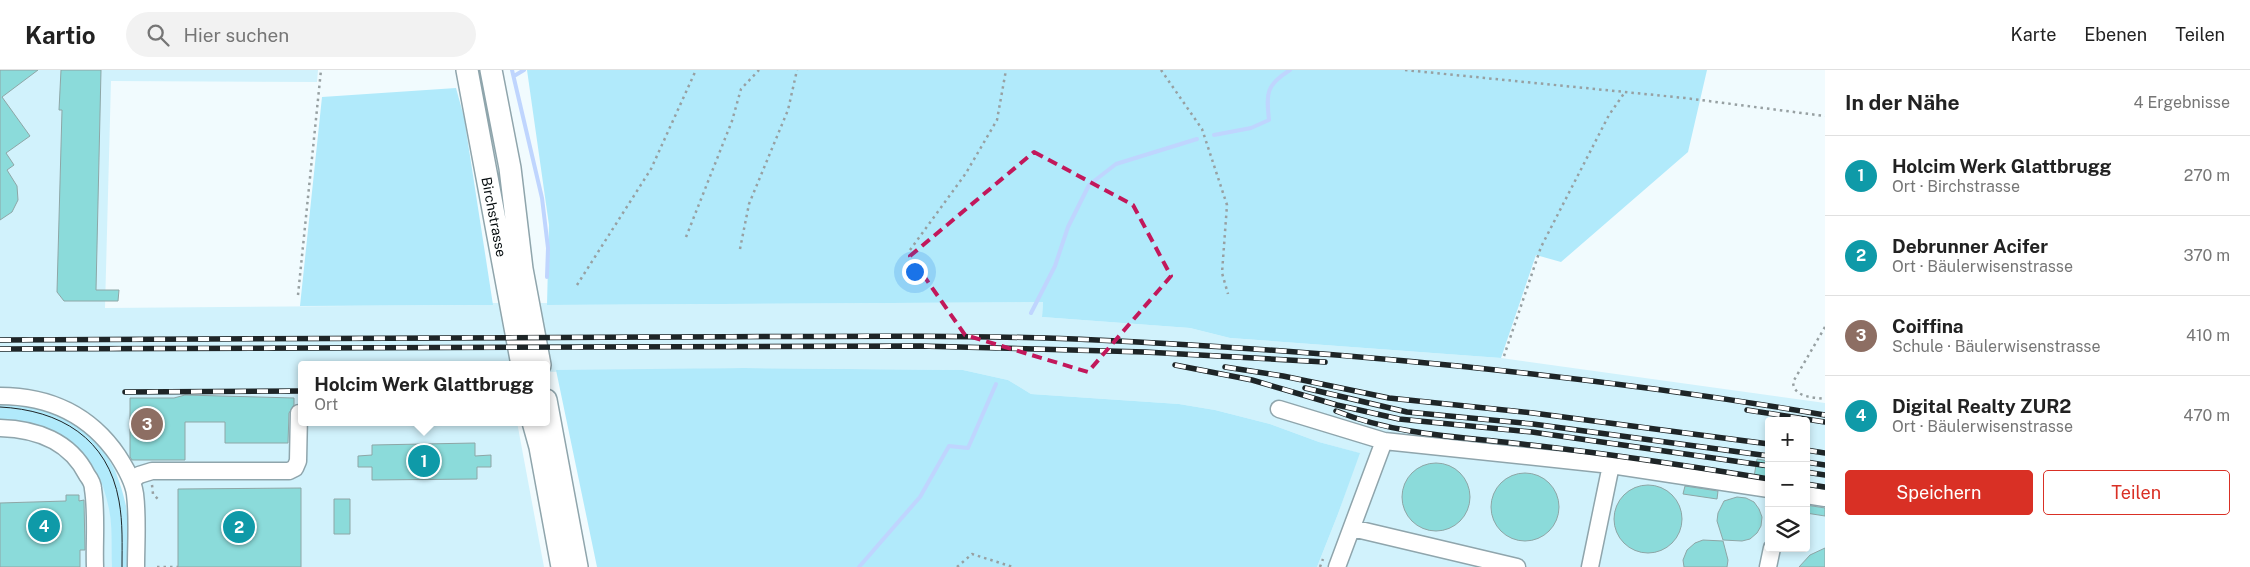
<!DOCTYPE html>
<html lang="de">
<meta charset="utf-8">
<style>
:root{--surface:#fff;--page:#f2f2f2;--text:#222;--muted:#767676;--line:#e0e0e0;--accent:#d93025}
body{margin:0;font-family:"Public Sans",sans-serif;background:var(--page);color:var(--text)}
.controls{position:absolute;right:15px;bottom:15px;display:grid;overflow:hidden;border-radius:5px;box-shadow:0 2px 8px #0003}
.controls button{width:45px;height:45px;display:grid;place-items:center;padding:0;border:0;border-bottom:1px solid var(--line);background:var(--surface);color:var(--text);font:25px sans-serif}
.you{position:absolute;left:914px;top:201px;width:18px;height:18px;margin:-12px;border:4px solid #fff;border-radius:50%;background:#1a73e8;box-shadow:0 0 0 8px #1a73e833}
.badge{display:grid;place-items:center;width:32px;height:32px;border-radius:50%;background:var(--accent);color:#fff;font-size:16px;font-weight:700}
.pin{position:absolute;translate:-50% -50%;border:2px solid #fff;box-shadow:0 1px 5px #0006}
.popup{position:absolute;left:298px;top:291px;width:252px;height:65px;box-sizing:border-box;display:grid;place-content:center;border-radius:5px;background:var(--surface);filter:drop-shadow(0 1px 4px #0005);font-size:16px;white-space:nowrap;color:var(--muted)}
.popup b{font-size:19px;color:var(--text)}
.popup::after{content:'';position:absolute;left:50%;top:100%;margin-left:-10px;border:10px solid transparent;border-top-color:var(--surface)}
.list{margin:0;padding:0;list-style:none}
h2{display:flex;justify-content:space-between;align-items:center;height:65px;margin:0;padding:0 20px;font-size:21px}
h2 small{font-size:16px;font-weight:400;color:var(--muted)}
.list li{display:grid;grid-template-columns:32px 1fr auto;gap:15px;align-items:center;box-sizing:border-box;height:80px;padding:0 20px;border-top:1px solid var(--line)}
.list b{display:block;font-size:19px;white-space:nowrap}
.list p{margin:0;font-size:16px;white-space:nowrap;color:var(--muted)}
.list em{font-size:16px;font-style:normal;color:var(--muted)}
.actions{display:flex;gap:10px;padding:15px 20px}
.actions a{flex:1;padding:11px 0;border:1px solid var(--accent);border-radius:5px;text-align:center;font-size:18px;color:var(--accent)}
.actions .main{background:var(--accent);color:#fff}
.icon{flex:none;width:28px;height:28px;fill:none;stroke:currentColor;stroke-width:2;stroke-linecap:round;stroke-linejoin:round}
.map{position:relative;flex:none;width:1825px;height:497px;overflow:hidden}
header{display:flex;align-items:center;gap:30px;box-sizing:border-box;height:70px;padding:0 25px;background:var(--surface);border-bottom:1px solid var(--line)}
header strong{font-size:24px}
nav{display:flex;gap:28px;margin-inline-start:auto;font-size:18px}
.search{width:350px;height:45px;background:var(--page);display:flex;align-items:center;gap:12px;box-sizing:border-box;padding:0 18px;border-radius:28px;color:var(--muted);font-size:19px}
main{display:flex}
aside{flex:1;background:var(--surface)}
.map>svg:first-child{display:block}
</style>
<header>
<strong>Kartio</strong>
<div class="search"><svg class="icon" aria-label="search" viewBox="0 0 24 24"><circle cx="10" cy="10" r="6"/><path d="M15 15l6 6"/></svg>Hier suchen</div>
<nav><a>Karte</a><a>Ebenen</a><a>Teilen</a></nav>
</header>
<main>
<div class="map">
<svg width="1825" height="497" viewBox="0 0 1825 497">
<rect width="100%" height="100%" fill="#f1fbfe"/>
<path fill="#d1f2fc" fill-rule="evenodd" d="M0,0h318l-1,12 -206,-1 -6,227 387,-3v-2h55v2l496,-3 -1,15 148,11 40,10 271,20 324,45v164h-508l21,-53 21,-61 -40,-11 -49,-18 -55,-14 -36,-6 -148,-10 -23,-14 -45,-10 -219,-2 -197,4 -1,-7h-244v57h215l27,145h-401l-1,-95 -13,1 -9,-20 -120,-61zM1769,351h37v127h-37z
M0,333l108,53 7,12 11,40 1,59h-127z"/>
<path fill="#b1eafb" d="M527,0h1180l-19,82 -127,110 -25,-7 -35,103 -271,-20 -40,-10 -148,-11 1,-15 -496,3 2,-80z
M456,18l8,29 29,188 -193,1 22,-209z
M744,298l219,2 45,10 23,14 148,10 36,6 55,14 49,18 41,11 -22,61 -21,53h-720l-41,-197z
M0,333c67,1 113,36 126,103 3,19 1,41 1,61h-15c-1,-19 1,-39 -3,-58 -11,-60 -51,-85 -109,-89z"/>
<g fill="none" stroke-linecap="round" stroke-linejoin="round">
<path stroke="#bfd5fe" stroke-width="4" d="M512,0l30,128 6,50 -1,29
M514,6l10,-6
M1214,65l37,-7 18,-8c-3,-27 -3,-35 21,-50
M1031,243l24,-47 13,-39 21,-42 27,-21 81,-25
M859,497l61,-70 29,-51 19,2 28,-64"/>
</g>
<path fill="#8bdbda" stroke="#8ea6a6" d="M0,0h38l-36,27 28,39 -24,17 8,12 -7,5 10,16 1,14 -6,12 -12,8z
M61,0h40l-5,220h23l-1,11h-54l-7,-9 5,-182h-3z
M185,325l109,3v7l-5,8 -1,30h-63v-21h-40v38h-53l-2,-3v-59h44z
M475,373v13l16,-1v12h-14v12l-105,1v-13h-14v-11l14,-1v-10z
M1757,389l12,2v18l-15,-2z
M1402 427a34 34 0 1 1 68 0a34 34 0 1 1-68 0Z
M1491 437a34 34 0 1 1 68 0a34 34 0 1 1-68 0Z
M1614 449a34 34 0 1 1 68 0a34 34 0 1 1-68 0Z
M1685,416l33,5 -1,8 -34,-5z
M301,418v79h-123v-78z
M66,425h13v6l5,-1 1,50h-5v17h-80v-64l66,-2z
M1737,427l9,1 8,4 5,7 3,8 -1,9 -4,7 -7,6 -8,2 -19,-1 -6,-19 1,-8 6,-12z
M334,429h16v35h-16z
M1806,435l19,3v8l-19,-3z
M1703,470l20,1 5,19 -1,7h-43l-1,-7 4,-10 8,-7z
M1825,478v19h-26l11,-12z"/>
<g fill="none" stroke-linecap="round" stroke-linejoin="round">
<defs>
<path id="minor" d="M0,326c49,0 90,19 118,60 7,11 15,24 17,38 3,24 1,49 1,73
M1279,339l105,32 227,24 158,24
M0,358c36,1 70,13 87,47 3,4 6,9 6,14 4,25 1,53 2,78
M132,411l7,-6 13,-4h137l6,-3 3,-7 1,-48
M1806,425l19,3
M1352,458l165,39
M1337,497l47,-126
M1590,497l21,-102
M1768,497l4,-19"/>
<path id="major" d="M467,0l55,295
M491,0l19,98 12,101 18,96
M546,330l31,167
M533,352l7,25 22,120"/>
</defs>
<use href="#minor" stroke="#8fa5ac" stroke-width="19"/>
<use href="#major" stroke="#8fa5ac" stroke-width="24"/>
<path stroke="#97a0a2" stroke-width="2.5" stroke-dasharray="2.5 4" stroke-linecap="butt" d="M1161,0l41,59 25,76 -5,68 6,21
M1405,0l280,28 140,18
M686,167l46,-116 9,-32 18,-19
M740,179l9,-45 39,-94 9,-40
M910,180l56,-77 31,-53 9,-50
M577,215l74,-116 45,-99
M298,225l23,-225
M1825,257l-32,55c1,16 20,15 32,17
M1504,286l37,-109 68,-132 16,-23
M152,415l1,9 5,5
M157,497h21
M957,497l15,-13 41,13
M1320,497l3,-8"/>
<use href="#minor" stroke="#fff" stroke-width="16"/>
<use href="#major" stroke="#fff" stroke-width="21"/>
<path stroke="#1e2527" stroke-width="1" d="M0,337c60,3 108,31 119,94 4,22 3,44 3,66"/>
<defs>
<path id="rail" d="M0,270c218,-1 435,-2 653,-3 140,0 282,-3 422,2 251,11 503,34 750,76
M0,279l920,-3 225,6 180,10
M1175,295l77,15 85,25 62,14 133,13 237,34
M1225,297l58,9 106,22 144,15 236,31
M1305,318l102,24 126,12 236,32
M125,322l177,-1
M1747,340l78,12
M1336,341c63,25 129,26 195,34 79,9 159,21 238,34
M1806,380l19,3
M1806,392l19,3
M1806,402l19,3
M1806,414l19,3"/>
</defs>
<use href="#rail" stroke="#1e2527" stroke-width="5.5"/>
<use href="#rail" stroke="#fff" stroke-width="4" stroke-dasharray="11" stroke-linecap="butt"/>
</g>
<path fill="none" stroke="#c2185b" stroke-width="4" stroke-dasharray="10 6" stroke-linejoin="round" d="M1034,82l99,53 38,71 -83,96 -123,-37 -55,-79z"/>
<g text-anchor="middle" dominant-baseline="central" stroke-width="4" stroke-linejoin="round" paint-order="stroke">
<g font-size="14" fill="#060d0f" stroke="#fff">
<text transform="translate(494 147) rotate(79)">Birchstrasse</text>
</g>
</g>
</svg>
<div class="controls">
<button>+</button>
<button>−</button>
<button><svg class="icon" aria-label="layers" viewBox="0 0 24 24"><path d="M12 4l9 5-9 5-9-5zM3 14l9 5 9-5"/></svg></button>
</div>
<div class="you"></div>
<div class="pin badge" style="left:424px;top:391px;background:#0f9aa8">1</div>
<div class="popup"><b>Holcim Werk Glattbrugg</b>Ort</div>
<div class="pin badge" style="left:239px;top:457px;background:#0f9aa8">2</div>
<div class="pin badge" style="left:147px;top:354px;background:#8d6e63">3</div>
<div class="pin badge" style="left:44px;top:456px;background:#0f9aa8">4</div>
</div>
<aside>
<h2>In der Nähe<small>4 Ergebnisse</small></h2>
<ul class="list">
<li><span class="badge" style="background:#0f9aa8">1</span><div><b>Holcim Werk Glattbrugg</b><p>Ort · Birchstrasse</p></div><em>270 m</em></li>
<li><span class="badge" style="background:#0f9aa8">2</span><div><b>Debrunner Acifer</b><p>Ort · Bäulerwisenstrasse</p></div><em>370 m</em></li>
<li><span class="badge" style="background:#8d6e63">3</span><div><b>Coiffina</b><p>Schule · Bäulerwisenstrasse</p></div><em>410 m</em></li>
<li><span class="badge" style="background:#0f9aa8">4</span><div><b>Digital Realty ZUR2</b><p>Ort · Bäulerwisenstrasse</p></div><em>470 m</em></li>
</ul>
<div class="actions"><a class="main">Speichern</a><a>Teilen</a></div>
</aside>
</main>
